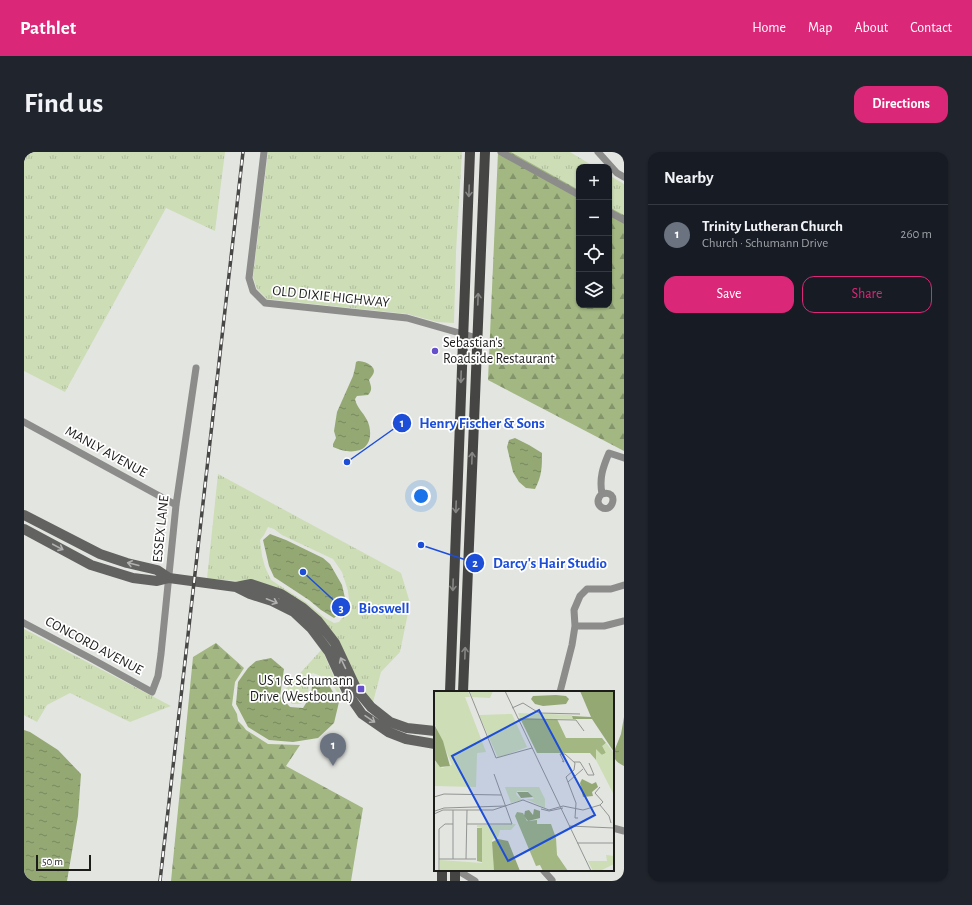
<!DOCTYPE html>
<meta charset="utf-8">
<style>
:root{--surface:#171b24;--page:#20242c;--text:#f1f3f6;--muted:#9ea1a6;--line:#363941;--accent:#db2777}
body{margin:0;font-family:"Alegreya Sans",sans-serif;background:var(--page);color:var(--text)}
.controls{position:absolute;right:12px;top:12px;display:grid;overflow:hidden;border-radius:8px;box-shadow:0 1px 3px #0004}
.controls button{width:36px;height:36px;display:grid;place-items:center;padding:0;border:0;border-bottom:1px solid var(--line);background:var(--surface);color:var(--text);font:20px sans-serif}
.scale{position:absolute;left:12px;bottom:10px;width:55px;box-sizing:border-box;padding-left:4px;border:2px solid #1c1d1b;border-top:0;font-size:11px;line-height:14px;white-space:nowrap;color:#1c1d1b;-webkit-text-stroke:3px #fff;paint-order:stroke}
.you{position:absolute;left:397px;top:344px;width:14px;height:14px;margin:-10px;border:3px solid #fff;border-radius:50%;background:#1a73e8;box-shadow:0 0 0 6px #1a73e833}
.badge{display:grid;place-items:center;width:26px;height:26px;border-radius:50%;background:var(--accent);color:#fff;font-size:13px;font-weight:700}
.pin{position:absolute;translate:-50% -33px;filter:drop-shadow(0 1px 2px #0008)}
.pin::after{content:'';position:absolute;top:21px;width:14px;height:12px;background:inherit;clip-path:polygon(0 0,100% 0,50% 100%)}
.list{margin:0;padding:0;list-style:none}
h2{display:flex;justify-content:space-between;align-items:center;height:52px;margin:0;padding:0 16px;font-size:17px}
h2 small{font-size:13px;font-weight:400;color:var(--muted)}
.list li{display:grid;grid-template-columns:26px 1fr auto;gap:12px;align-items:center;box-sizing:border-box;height:60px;padding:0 16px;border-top:1px solid var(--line)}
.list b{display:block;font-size:15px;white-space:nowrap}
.list p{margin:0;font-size:13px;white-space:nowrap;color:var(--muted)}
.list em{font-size:13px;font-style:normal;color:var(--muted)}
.actions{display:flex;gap:8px;padding:12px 16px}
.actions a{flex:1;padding:9px 0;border:1px solid var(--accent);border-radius:12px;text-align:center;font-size:14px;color:var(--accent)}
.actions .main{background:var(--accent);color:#fff}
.icon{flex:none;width:22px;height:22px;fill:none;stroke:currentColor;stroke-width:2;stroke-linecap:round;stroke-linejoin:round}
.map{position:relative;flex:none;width:600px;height:729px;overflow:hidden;border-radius:12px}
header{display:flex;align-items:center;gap:24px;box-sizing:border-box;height:56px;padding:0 20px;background:var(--accent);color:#fff}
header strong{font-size:19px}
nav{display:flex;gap:22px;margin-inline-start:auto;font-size:14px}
.intro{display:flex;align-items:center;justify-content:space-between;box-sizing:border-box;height:96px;padding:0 24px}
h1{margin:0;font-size:28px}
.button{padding:10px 18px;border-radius:12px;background:var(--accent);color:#fff;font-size:14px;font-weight:700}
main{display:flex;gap:24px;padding:0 24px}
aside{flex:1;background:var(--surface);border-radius:12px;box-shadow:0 1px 3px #0004}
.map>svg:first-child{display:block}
</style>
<header>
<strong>Pathlet</strong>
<nav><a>Home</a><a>Map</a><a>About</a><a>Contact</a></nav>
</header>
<div class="intro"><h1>Find us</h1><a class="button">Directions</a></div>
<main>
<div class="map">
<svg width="600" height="729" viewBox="0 0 600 729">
<defs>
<pattern id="grass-tufts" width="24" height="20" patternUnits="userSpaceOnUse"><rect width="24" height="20" fill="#cdddb6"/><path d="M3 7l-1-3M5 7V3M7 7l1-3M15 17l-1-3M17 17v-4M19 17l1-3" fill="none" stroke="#afbd9c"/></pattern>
<pattern id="forest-firs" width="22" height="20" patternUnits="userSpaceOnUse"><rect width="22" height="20" fill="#a2b782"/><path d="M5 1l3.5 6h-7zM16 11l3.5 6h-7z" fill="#83946a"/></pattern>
<pattern id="water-ripples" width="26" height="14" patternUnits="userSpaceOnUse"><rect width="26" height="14" fill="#94a874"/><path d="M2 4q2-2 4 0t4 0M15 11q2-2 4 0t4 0" fill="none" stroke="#78885e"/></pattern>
</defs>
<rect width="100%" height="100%" fill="#e3e5e1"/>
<path fill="url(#grass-tufts)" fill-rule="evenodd" d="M0,0h201l-10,79 -49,-23 -101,184 -41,-21z
M244,0h194l-6,100 -2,71 -17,-1 -29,-8 -141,-15 -10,-10 -4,-12z
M487,0h59l25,15h-16v23z
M585,23l15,9v31l-15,-8z
M194,322l183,99 9,30 -10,49 -19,20 -8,30 -13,-14 -27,-54 -75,-52 -51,-3zM244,375l6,2 8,6 51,24 9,13 6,19 1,8 -3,14 -7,9 -5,1 -9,-5 -18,-15 -36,-23 -6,-13 -3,-11 -2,-16 4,-5z
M0,477l147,77 -41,16 -60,-29 -23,12 -10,17 -13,-7z
M298,497l19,45 -1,3 -11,-18 -16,-6 -2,1 -1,2 -2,18 -7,10h-9l-9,-9 1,-4z"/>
<path fill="url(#forest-firs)" d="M474,0h13l68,38v115h30v-98l15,8v236l-136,-71z
M192,491l28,25 -9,14 -3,23 5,9 1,7 5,5 3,4 22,14 32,1 -14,21 77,42 -12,73h-180l22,-224z"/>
<path fill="url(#water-ripples)" d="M334,209c6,0 16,4 16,10 0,3 -3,6 -5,9 2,6 4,10 -1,15l-11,1 -2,3c2,9 8,13 12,21 5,10 5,25 -7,30 -9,3 -18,1 -27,-3v-3l3,-6 -2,-7 3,-19 16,-36 2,-8 1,-6z
M491,286l14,7 13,8c0,14 0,23 -7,36l-9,-1 -7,-6 -6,-10 -6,-25 2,-7z
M246,382l16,6 37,18 7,6 12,21 3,13 -2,13 -9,7 -13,-8 -12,-10 -35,-23 -5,-11 -6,-26z
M247,506l13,11 -4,27 10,11 13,1 8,-13 2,-18 14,5 12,20 -5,21 -16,15 -25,4 -24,-2 -21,-13 -12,-23 2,-22 10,-14 8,-7z
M600,565v49c-6,-3 -9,-5 -11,-12l8,-20z
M0,578l6,2 28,18 23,24 -3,42 -11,65h-43z"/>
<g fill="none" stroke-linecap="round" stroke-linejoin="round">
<path stroke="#8c8c8b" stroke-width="7" d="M240,0l-15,126 4,13 12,12 142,15 70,20
M477,0l78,43
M574,0l19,21 7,4
M585,60l15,8
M0,270l152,83
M578,342c18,-5 11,21 -1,13 -5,-4 -3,-10 1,-13 -3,-16 1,-27 7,-41l15,5
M0,471l68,36 60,33 6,-16 3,-22 15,-149 20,-137
M551,474h29l20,-5
M536,540l12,-47 3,-19 -1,-16 6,-14 7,-7h24l13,-4
M589,676l11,3
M433,718l18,11
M519,718l9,10"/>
<path stroke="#626360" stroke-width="10" d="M0,363l76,39 27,9 30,7 12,8
M0,377l67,36 42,13 24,3 12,-3 67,9 14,7 22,7 22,11 17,16 18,24 19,42 14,20 26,18 18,7 29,5
M212,435l15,-3 30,10 22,14 15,13 17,22 22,47 14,17 19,15 17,6 28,3"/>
<path stroke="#454643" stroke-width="10" d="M426,540l20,-540
M439,540l22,-540
M418,729v-11
M431,729v-11"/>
<defs>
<path id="rail" d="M136,729l83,-729"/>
</defs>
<use href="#rail" stroke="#474846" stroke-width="3.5"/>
<use href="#rail" stroke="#fff" stroke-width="2" stroke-dasharray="6" stroke-linecap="butt"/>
</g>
<defs><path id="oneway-shaft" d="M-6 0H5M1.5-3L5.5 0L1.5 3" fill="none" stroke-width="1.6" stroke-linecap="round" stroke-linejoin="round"/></defs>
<g stroke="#868785">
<use href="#oneway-shaft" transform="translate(445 39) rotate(92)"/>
<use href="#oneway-shaft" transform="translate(454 147) rotate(-88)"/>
<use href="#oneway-shaft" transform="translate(437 225) rotate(92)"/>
<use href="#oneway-shaft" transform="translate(448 306) rotate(-88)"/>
<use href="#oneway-shaft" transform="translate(432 355) rotate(92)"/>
<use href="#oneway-shaft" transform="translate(429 433) rotate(92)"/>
<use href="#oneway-shaft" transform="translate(441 501) rotate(-88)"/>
</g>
<g stroke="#b0b1b0">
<use href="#oneway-shaft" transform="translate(34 395) rotate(28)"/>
<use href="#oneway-shaft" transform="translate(109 412) rotate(-166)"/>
<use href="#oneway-shaft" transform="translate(248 449) rotate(22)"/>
<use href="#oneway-shaft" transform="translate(319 511) rotate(-115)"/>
<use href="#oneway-shaft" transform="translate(346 567) rotate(34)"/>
</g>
<g fill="#6550c9" stroke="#fff" stroke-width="1.5">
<circle cx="411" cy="199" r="4"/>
<rect x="333" y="533" width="8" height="8" rx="2"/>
</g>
<g text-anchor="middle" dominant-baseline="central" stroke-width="3.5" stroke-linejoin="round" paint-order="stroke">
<g font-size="14" fill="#1c1d1b" stroke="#fff">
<text transform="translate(307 145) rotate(6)">OLD DIXIE HIGHWAY</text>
<text transform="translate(82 300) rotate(29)">MANLY AVENUE</text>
<text transform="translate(137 377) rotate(-84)">ESSEX LANE</text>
<text transform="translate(70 494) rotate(28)">CONCORD AVENUE</text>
</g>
<g font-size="14" fill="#1c1d1b" stroke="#fff" text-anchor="start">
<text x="419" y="191">Sebastian's<tspan x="419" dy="16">Roadside Restaurant</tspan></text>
<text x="329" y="529" text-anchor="end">US 1 &amp; Schumann<tspan x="329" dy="16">Drive (Westbound)</tspan></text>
</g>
</g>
<g transform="translate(410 539)">
<rect width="180" height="180" fill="#e3e5e1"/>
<path d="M0,0h34l2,6h-5l21,55 -9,1 -1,34 -42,-1v-26l8,8 10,-3 -18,-43zM36,0h23l-3,7 -18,-1zM84,22l54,2 1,4 -53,-1zM78,23l15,33 -29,11 -19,-43zM71,96h34l6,12v9l-19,-9 -15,4zM83,100h11l6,8h-13l-5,-5zM82,133l-5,6h-11l-2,7 -6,3 2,31h-54v-11l42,3v-35l-5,-1v-2zM172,164l8,1v8l-14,7h-7l-5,-10h19z" fill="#cdddb6" fill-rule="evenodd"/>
<path d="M86,27l37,1 9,19h36l4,5 -3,3 3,7 -4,2 -5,-2 -1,7 -6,-7h-53zM83,121l6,1 4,8 10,-1v4h14l5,14 1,17 11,16h-25l-3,-6 -4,1 -21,-50zM43,137h5v34l-5,-1z" fill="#a2b782"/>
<path d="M172,52l8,10v42l-18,-35v-11l6,6 4,-2 -4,-7z" fill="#cdddb6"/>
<path d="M146,0h34v61l-22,-33h-19l-1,-3 19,1zM122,4l10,1 3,3 -3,5 -23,2 -8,-2 -4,-5 2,-3zM0,33l9,17 7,25 -10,1 -6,-8zM148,88l10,5 4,-2 2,5 -6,5 1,4 -10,1 -3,-14zM83,101h11l5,5 -12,1zM100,118l6,2v7l-12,3 -4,-5 1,-5 4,-1 4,5zM64,148l10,2 12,30h-26l-2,-29z" fill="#94a874"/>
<path fill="none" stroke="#939592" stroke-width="1" d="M35,0l27,67 36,-10M71,0l86,180M89,12l16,10 41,1M78,17l11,-5M84,28l58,1 8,11M128,70l2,1 -4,-8h5l10,9 -1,7 -8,7 10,26 -1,15h3M140,71h6l8,13h6l-5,-12M134,91l15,-13M0,106l10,-3 57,1M166,114l3,-3 -8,-9 5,-6M166,114l9,11 2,7M107,118l8,2 14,-3M1,120l9,-3 61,-2M0,123l9,-4h50l30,-10 26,10 14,-4 20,4 17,-5M33,133h45l-18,-50M135,135l45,2M143,152h37M5,168h37M19,168v-49M32,168l1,-49M5,180v-42l6,-5h8"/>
<path fill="#1d4ed8" fill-opacity="0.15" stroke="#1d4ed8" stroke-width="2" d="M105,19l56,105 -87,46 -56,-105z"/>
<rect width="180" height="180" fill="none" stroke="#1c1d1b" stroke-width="2"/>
</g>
<path fill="none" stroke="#1d4ed8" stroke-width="1.5" d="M323 310L378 271M397 393L451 411M279 420L317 455"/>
<g fill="#1d4ed8" stroke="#fff" stroke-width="1.5">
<circle cx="323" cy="310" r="4"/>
<circle cx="397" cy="393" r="4"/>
<circle cx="279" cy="420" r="4"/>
<circle cx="378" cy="271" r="10"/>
<circle cx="451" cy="411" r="10"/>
<circle cx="317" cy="455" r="10"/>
</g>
<g font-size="12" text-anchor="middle" font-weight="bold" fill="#fff">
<text x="378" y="275">1</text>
<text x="451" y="415">2</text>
<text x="317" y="460">3</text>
</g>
<g font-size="15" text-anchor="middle" font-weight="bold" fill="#1d4ed8" stroke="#fff" stroke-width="3.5" stroke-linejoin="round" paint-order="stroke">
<text x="458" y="276">Henry Fischer &amp; Sons</text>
<text x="526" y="416">Darcy's Hair Studio</text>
<text x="360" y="461">Bioswell</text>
</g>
</svg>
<div class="controls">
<button>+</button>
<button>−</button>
<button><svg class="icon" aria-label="locate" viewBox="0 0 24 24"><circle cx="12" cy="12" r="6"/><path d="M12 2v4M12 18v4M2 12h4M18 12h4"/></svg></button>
<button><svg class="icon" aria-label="layers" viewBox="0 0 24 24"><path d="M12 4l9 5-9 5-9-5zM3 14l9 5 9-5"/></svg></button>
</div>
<div class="scale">50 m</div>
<div class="you"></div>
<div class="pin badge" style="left:309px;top:614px;background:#6b7280">1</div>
</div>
<aside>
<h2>Nearby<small></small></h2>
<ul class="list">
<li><span class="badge" style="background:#6b7280">1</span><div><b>Trinity Lutheran Church</b><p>Church · Schumann Drive</p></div><em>260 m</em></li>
</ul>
<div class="actions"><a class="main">Save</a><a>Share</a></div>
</aside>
</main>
